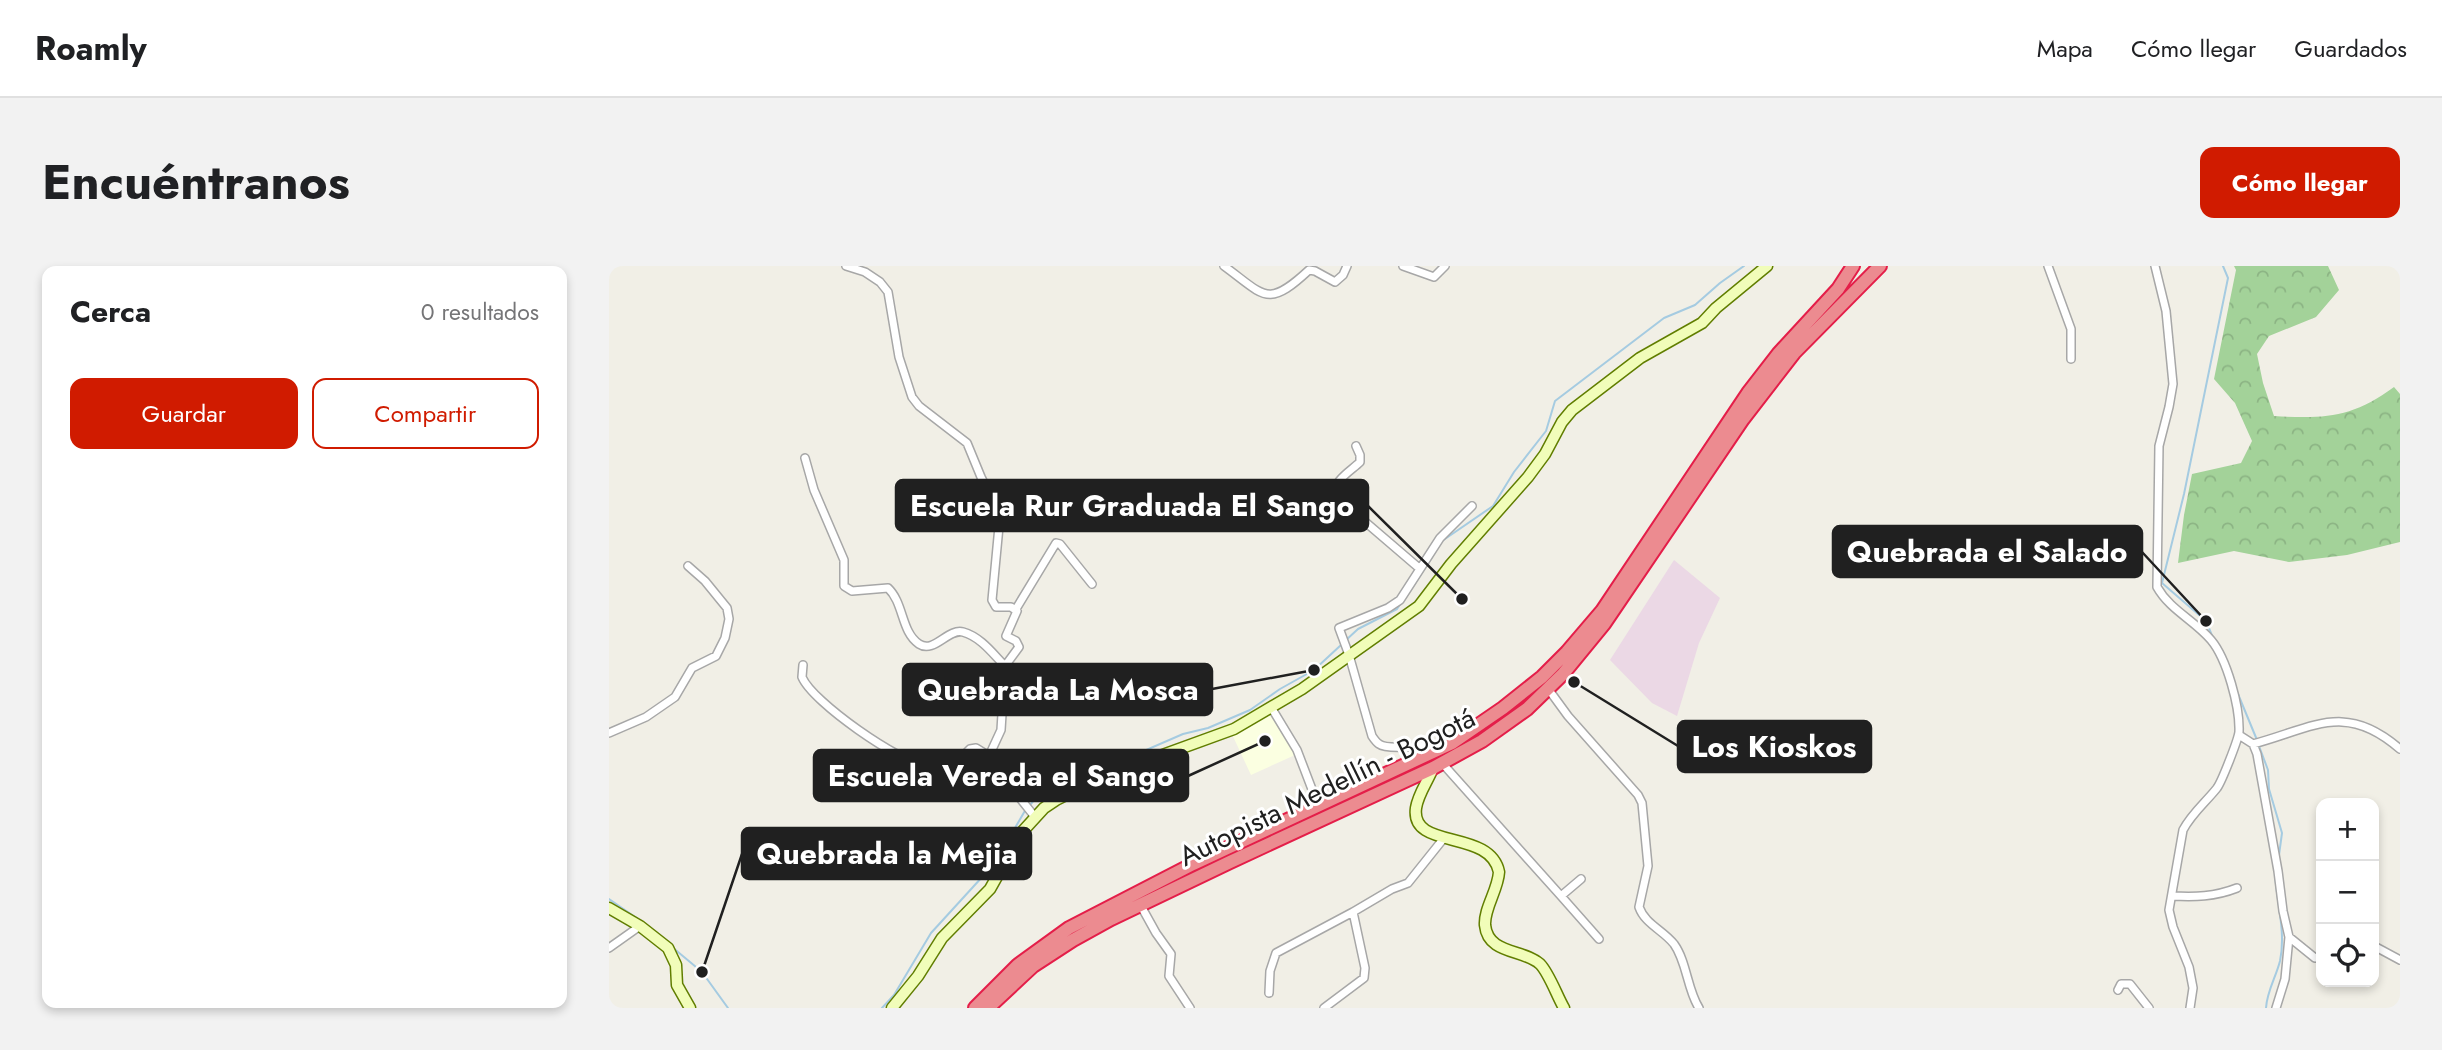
<!DOCTYPE html>
<html lang="es">
<meta charset="utf-8">
<style>
:root{--surface:#fff;--page:#f2f2f2;--text:#202124;--muted:#757577;--line:#e0e0e0;--accent:#d01b00}
body{margin:0;font-family:Jost,sans-serif;background:var(--page);color:var(--text)}
.controls{position:absolute;right:21px;bottom:21px;display:grid;overflow:hidden;border-radius:14px;box-shadow:0 4px 10px #0003}
.controls button{width:63px;height:63px;display:grid;place-items:center;padding:0;border:0;border-bottom:2px solid var(--line);background:var(--surface);color:var(--text);font:35px sans-serif}
.list{margin:0;padding:0;list-style:none}
h2{display:flex;justify-content:space-between;align-items:center;height:91px;margin:0;padding:0 28px;font-size:30px}
h2 small{font-size:23px;font-weight:400;color:var(--muted)}
.actions{display:flex;gap:14px;padding:21px 28px}
.actions a{flex:1;padding:16px 0;border:2px solid var(--accent);border-radius:14px;text-align:center;font-size:24px;color:var(--accent)}
.actions .main{background:var(--accent);color:#fff}
.icon{flex:none;width:38px;height:38px;fill:none;stroke:currentColor;stroke-width:2;stroke-linecap:round;stroke-linejoin:round}
.map{position:relative;flex:none;width:1791px;height:742px;overflow:hidden;border-radius:14px}
header{display:flex;align-items:center;gap:42px;box-sizing:border-box;height:98px;padding:0 35px;background:var(--surface);border-bottom:2px solid var(--line)}
header strong{font-size:33px}
nav{display:flex;gap:38px;margin-inline-start:auto;font-size:24px}
.intro{display:flex;align-items:center;justify-content:space-between;box-sizing:border-box;height:168px;padding:0 42px}
h1{margin:0;font-size:49px}
.button{padding:18px 32px;border-radius:14px;background:var(--accent);color:#fff;font-size:24px;font-weight:700}
main{display:flex;gap:42px;padding:0 42px}
aside{flex:1;background:var(--surface);border-radius:14px;box-shadow:0 4px 10px #0003}
.map>svg:first-child{display:block}
</style>
<header>
<strong>Roamly</strong>
<nav><a>Mapa</a><a>Cómo llegar</a><a>Guardados</a></nav>
</header>
<div class="intro"><h1>Encuéntranos</h1><a class="button">Cómo llegar</a></div>
<main>
<aside>
<h2>Cerca<small>0 resultados</small></h2>
<ul class="list">
</ul>
<div class="actions"><a class="main">Guardar</a><a>Compartir</a></div>
</aside>
<div class="map">
<svg width="1791" height="742" viewBox="0 0 1791 742">
<defs>
<pattern id="forest-crowns" width="20" height="18" patternUnits="userSpaceOnUse" patternTransform="scale(1.75)"><rect width="20" height="18" fill="#a3d299"/><path d="M2 6a3 3 0 1 1 6 0M12 15a3 3 0 1 1 6 0" fill="none" stroke="#8cb484"/></pattern>
</defs>
<rect width="100%" height="100%" fill="#f1efe6"/>
<path fill="#ebd8e5" d="M1065,294l46,38 -21,45 -22,73 -25,-13 -42,-43z"/>
<path fill="#fbffe1" d="M662,445l24,44 -44,20 -20,-43z"/>
<path fill="url(#forest-crowns)" d="M1625,0h94l11,24 -23,27 -47,19 -12,18 6,29 11,33c50,3 78,2 120,-29l6,7v148l-53,13 -58,7 -55,-11 -56,12 6,-48 8,-41 49,-11 11,-22 -17,-38 -21,-24 22,-109z"/>
<g fill="none" stroke-linecap="round" stroke-linejoin="round">
<path stroke="#a5cbe1" stroke-width="2" d="M833,275l51,-35 21,-34 32,-41 9,-30 109,-83 31,-13 25,-22 24,-17
M803,322l20,-31
M1604,372l-7,-17 -44,-38 22,-89 44,-216 -5,-12
M736,375l13,-12 39,-20 4,-6
M1629,428l19,46
M1650,480l9,24 1,19 13,44 -3,22
M421,539l9,-11 43,-21 25,-6 76,-33 25,-6 42,-18 30,-21 34,-19 27,-25
M0,633l29,20
M63,681l30,25 26,36
M273,742l12,-13 37,-62 63,-69 32,-55
M1657,742c1,-17 10,-31 14,-47 6,-28 -3,-58 -5,-87"/>
<defs>
<path id="street" d="M237,0l19,6 15,10 8,10 11,65 13,40 7,9 48,37 14,34 19,39 -8,84 4,7h15l6,4 -11,25 10,5 3,6 -14,19 -4,64 -12,26 6,11 40,50
M615,0c41,30 43,43 85,4l6,1 20,11 8,-7 4,-9
M794,0l31,11 11,-11
M1439,0l23,63v30
M1546,0l11,45 7,73 -4,23 -10,39 -2,141c13,23 37,33 54,53 16,19 29,67 28,92 -1,8 -17,49 -22,56 -11,14 -25,25 -34,42l-14,80 4,17 16,40 4,21 -3,20
M747,180l4,9v7c-9,9 -28,19 -25,34l84,72
M196,192l9,32 30,70v26l8,5 36,-3c16,15 13,44 31,56 15,10 29,-16 44,-12 18,5 30,22 42,34
M407,343l40,-66 4,1 32,40
M194,399l-1,12c10,25 98,86 126,90 8,1 19,0 26,-2l16,-16 6,-1 13,8
M940,424l19,26 70,79 4,8 6,63 -9,41c6,17 24,23 35,37 13,18 13,45 25,64
M662,441l26,43 21,55
M0,467l37,-16 29,-20 17,-29 24,-12 9,-18 4,-19 -2,-11 -22,-27 -17,-15
M1630,469l14,9 4,10 21,117 5,40 6,26 26,21 6,-2
M832,478c-13,1 -53,7 -62,0 -3,-2 -5,-5 -7,-8l-23,-81 -10,-27 49,-20 12,-8 40,-62 32,-32
M1644,478c60,-16 92,-43 147,5
M833,497l119,133 20,-17
M952,630l38,43
M1563,630c23,1 42,1 65,-8
M532,640l15,27 15,21 -2,22 21,32
M1765,680l26,14
M0,682l31,-22
M1509,724l3,-6h9l19,24
M660,727l1,-22 6,-18 77,-41
M715,742l40,-30 1,-10 -12,-56 39,-23 16,-6 36,-45
M1667,742l9,-29 4,-42"/>
<path id="secondary" d="M824,502c-5,13 -15,26 -17,40 -6,43 74,20 83,64 -1,18 -15,36 -14,53 3,30 39,24 55,39 9,9 17,32 24,44
M0,642l31,18 28,22 8,17 1,20 13,23
M283,742l26,-32 24,-38 48,-49 32,-57 22,-24 12,-8 46,-23 132,-48 68,-40 117,-83 32,-42 77,-87 17,-23 17,-32 10,-12 68,-52 62,-35 14,-15 51,-42"/>
<path id="highway" d="M366,742l43,-43 51,-37 124,-64 259,-121 51,-35 39,-31 25,-25 35,-41 146,-218 31,-40 59,-64 15,-23
M379,742l45,-42 40,-26 38,-21 119,-57 203,-94 49,-27 45,-32 36,-35 41,-50 139,-205 51,-66 86,-87"/>
</defs>
<use href="#street" stroke="#a7a7a7" stroke-width="10"/>
<use href="#secondary" stroke="#617e00" stroke-width="13"/>
<use href="#highway" stroke="#e41e49" stroke-width="16"/>
<use href="#street" stroke="#fff" stroke-width="7"/>
<use href="#secondary" stroke="#f1fdb9" stroke-width="10"/>
<use href="#highway" stroke="#ec8b90" stroke-width="12"/>
</g>
<g text-anchor="middle" dominant-baseline="central" stroke-width="6" stroke-linejoin="round" paint-order="stroke">
<g font-size="28" fill="#202020" stroke="#fff">
<text transform="translate(718 521) rotate(-26)">Autopista Medellín - Bogotá</text>
</g>
</g>
<path fill="none" stroke="#202020" stroke-width="2.5" d="M853 333L759 240M1597 355L1533 286M705 404L603 423M965 416L1069 480M656 475L579 510M93 706L133 588"/>
<g fill="#202020" stroke="#fff" stroke-width="2.5">
<circle cx="853" cy="333" r="7"/>
<circle cx="1597" cy="355" r="7"/>
<circle cx="705" cy="404" r="7"/>
<circle cx="965" cy="416" r="7"/>
<circle cx="656" cy="475" r="7"/>
<circle cx="93" cy="706" r="7"/>
</g>
<g fill="#202020" stroke="#202020" stroke-width="2.5">
<rect x="287" y="214" width="472" height="51" rx="7"/>
<rect x="1224" y="260" width="309" height="51" rx="7"/>
<rect x="294" y="398" width="309" height="51" rx="7"/>
<rect x="1069" y="455" width="193" height="51" rx="7"/>
<rect x="205" y="484" width="374" height="51" rx="7"/>
<rect x="133" y="562" width="289" height="51" rx="7"/>
</g>
<g font-size="30" text-anchor="middle" font-weight="bold" fill="#fff">
<text x="523" y="250">Escuela Rur Graduada El Sango</text>
<text x="1378" y="296">Quebrada el Salado</text>
<text x="449" y="434">Quebrada La Mosca</text>
<text x="1165" y="491">Los Kioskos</text>
<text x="392" y="520">Escuela Vereda el Sango</text>
<text x="278" y="598">Quebrada la Mejia</text>
</g>
</svg>
<div class="controls">
<button>+</button>
<button>−</button>
<button><svg class="icon" aria-label="locate" viewBox="0 0 24 24"><circle cx="12" cy="12" r="6"/><path d="M12 2v4M12 18v4M2 12h4M18 12h4"/></svg></button>
</div>
</div>
</main>
